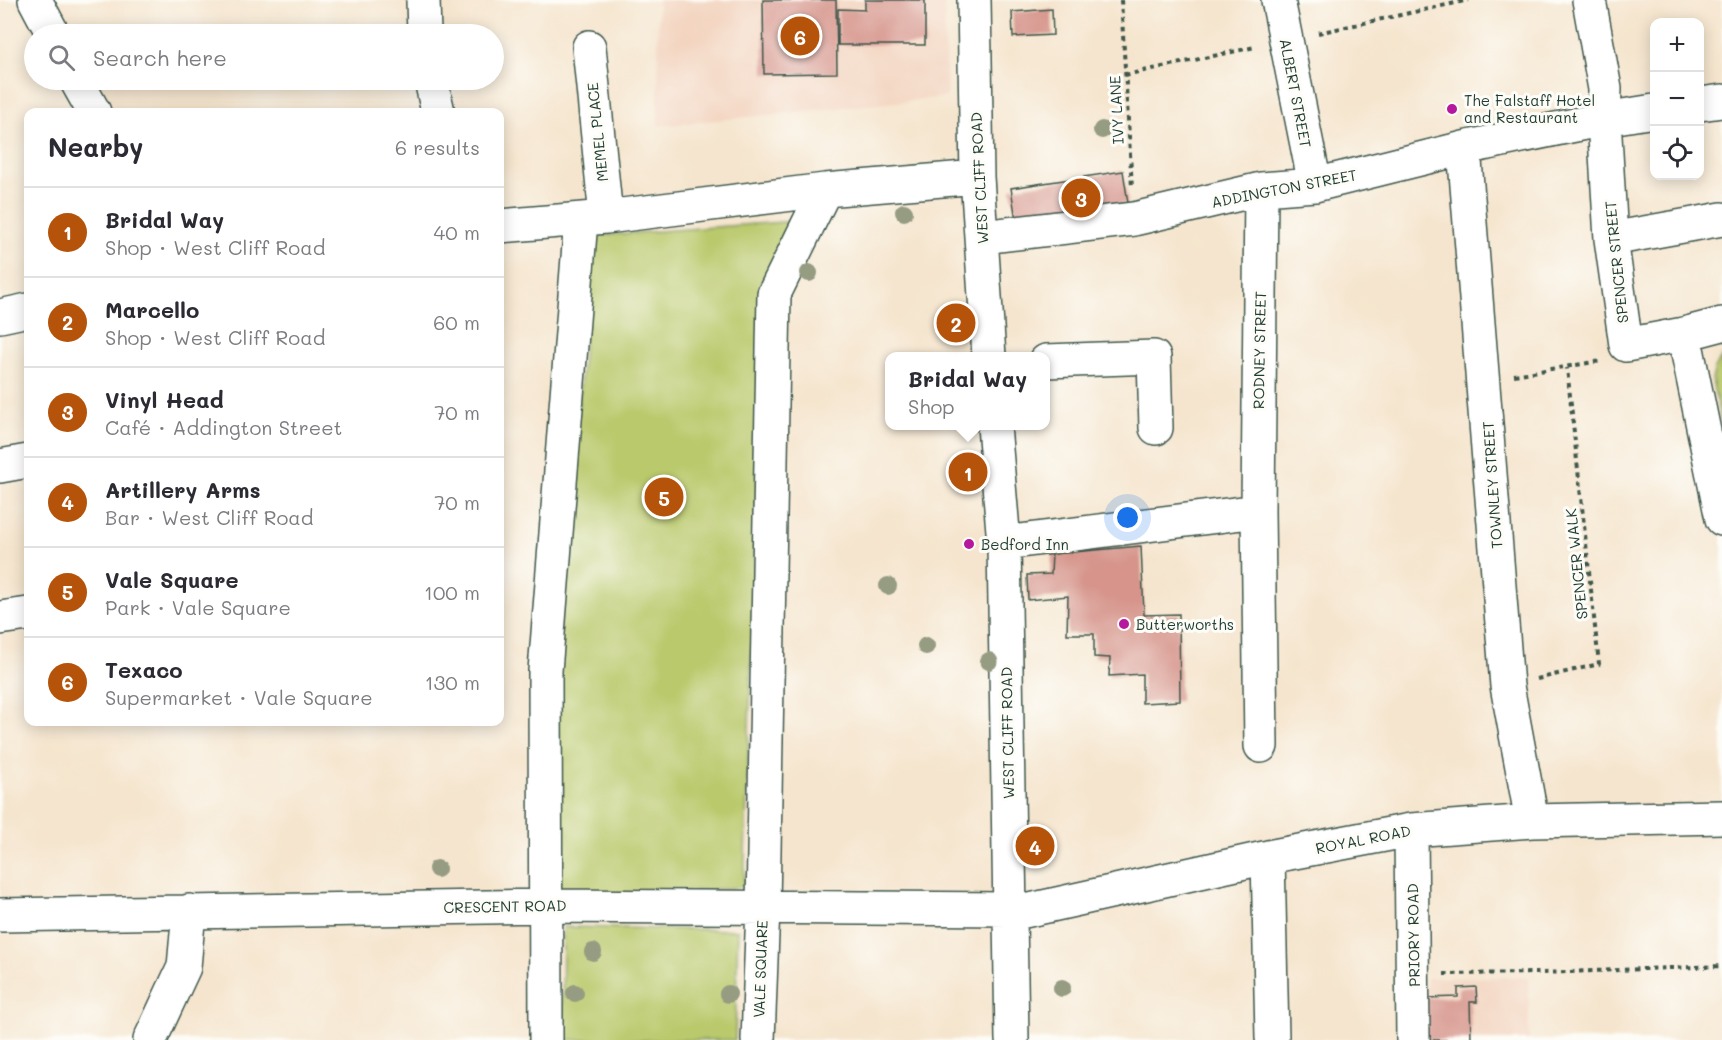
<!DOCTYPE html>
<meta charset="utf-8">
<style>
:root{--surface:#fff;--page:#f7f7f7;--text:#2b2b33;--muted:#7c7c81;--line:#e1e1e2;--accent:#b45309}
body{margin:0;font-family:Mali,sans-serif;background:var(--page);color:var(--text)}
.controls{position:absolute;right:18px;top:18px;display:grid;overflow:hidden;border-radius:12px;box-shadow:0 3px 15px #0003}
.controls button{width:54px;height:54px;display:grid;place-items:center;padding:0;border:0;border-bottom:2px solid var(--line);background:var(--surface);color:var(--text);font:30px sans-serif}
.you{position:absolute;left:1128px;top:518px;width:21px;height:21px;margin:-15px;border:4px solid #fff;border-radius:50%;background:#1a73e8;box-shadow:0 0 0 9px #1a73e833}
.badge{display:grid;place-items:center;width:39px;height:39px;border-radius:50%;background:var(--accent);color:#fff;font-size:20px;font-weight:700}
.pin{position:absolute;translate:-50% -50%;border:3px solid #fff;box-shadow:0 2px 6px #0006}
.popup{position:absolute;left:885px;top:352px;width:165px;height:78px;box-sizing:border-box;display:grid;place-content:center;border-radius:12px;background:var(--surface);filter:drop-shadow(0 2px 4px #0005);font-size:20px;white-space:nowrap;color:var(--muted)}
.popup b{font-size:22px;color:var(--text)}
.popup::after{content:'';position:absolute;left:50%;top:100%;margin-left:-12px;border:12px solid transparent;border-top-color:var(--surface)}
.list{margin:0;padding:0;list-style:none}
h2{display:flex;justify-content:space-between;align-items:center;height:78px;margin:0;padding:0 24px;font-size:26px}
h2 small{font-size:20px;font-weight:400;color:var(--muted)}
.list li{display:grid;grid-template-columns:39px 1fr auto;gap:18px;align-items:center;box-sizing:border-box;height:90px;padding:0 24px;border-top:2px solid var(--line)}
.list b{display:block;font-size:22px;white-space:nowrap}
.list p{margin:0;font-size:20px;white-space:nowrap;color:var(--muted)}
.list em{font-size:20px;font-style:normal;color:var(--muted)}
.icon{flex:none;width:33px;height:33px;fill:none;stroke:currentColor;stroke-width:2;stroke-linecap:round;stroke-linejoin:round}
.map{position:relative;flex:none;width:1722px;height:1040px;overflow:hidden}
.search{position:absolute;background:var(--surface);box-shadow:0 3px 15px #0003;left:24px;top:24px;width:480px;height:66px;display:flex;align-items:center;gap:15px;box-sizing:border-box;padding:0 21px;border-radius:33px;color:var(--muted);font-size:22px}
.panel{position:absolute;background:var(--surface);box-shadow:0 3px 15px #0003;left:24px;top:108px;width:480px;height:618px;border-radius:12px}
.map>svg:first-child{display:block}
</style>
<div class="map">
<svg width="1722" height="1040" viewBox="0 0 1722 1040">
<rect width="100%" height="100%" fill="#fdfcf7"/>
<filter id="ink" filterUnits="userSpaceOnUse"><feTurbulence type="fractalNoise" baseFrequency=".0167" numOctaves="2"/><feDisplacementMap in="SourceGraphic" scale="12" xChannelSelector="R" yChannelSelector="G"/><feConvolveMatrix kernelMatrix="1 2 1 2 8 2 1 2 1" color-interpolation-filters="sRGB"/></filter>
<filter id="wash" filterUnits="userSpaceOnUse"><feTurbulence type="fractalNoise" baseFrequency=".008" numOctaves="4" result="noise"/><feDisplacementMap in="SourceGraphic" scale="24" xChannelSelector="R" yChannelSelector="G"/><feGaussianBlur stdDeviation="1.35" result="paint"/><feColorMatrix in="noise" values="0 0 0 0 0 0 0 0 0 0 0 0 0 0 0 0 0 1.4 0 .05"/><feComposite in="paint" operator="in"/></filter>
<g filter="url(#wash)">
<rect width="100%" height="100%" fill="#f5e5ce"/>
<path fill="#f3d4bf" d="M658,0h286l3,97 -289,29z
M1529,977v63h-103v-62z"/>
<path fill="#bac96c" stroke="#6c8350" stroke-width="1.5" d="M796,221l-34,99 -18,567 -189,15 1,-229 37,-437z
M1722,356v72l-10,-48 3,-12z
M563,927l175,3 -3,110h-173z"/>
<g id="blocks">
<path fill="#d6948b" d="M763,0h73l1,73 -73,1z
M865,0h60v45h-87v-36l27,1z
M1052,9l1,26 -40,2 -1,-25z
M1123,171l5,32 -112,17 -5,-32z
M1141,546l3,69 35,-1 1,87 -38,2v-29l-33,2 1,-18 -16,-1v-23h-27l1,-38 -40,4 -1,-25 24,-1 1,-20z
M1476,987l1,15h-7l1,38h-45v-42l32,-1v-9z"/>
</g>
</g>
<g filter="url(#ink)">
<use href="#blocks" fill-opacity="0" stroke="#3f564b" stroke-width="1.5"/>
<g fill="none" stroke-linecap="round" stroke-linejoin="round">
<defs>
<path id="minor" d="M35,0l18,34
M423,0l1,34
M974,0l3,177 12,179
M1278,0l37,185
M1589,0l16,89 -1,30 7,120 15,106 58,-11
M589,47l17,170
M76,80l18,32
M431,80l7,32
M1700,104l22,-3
M1464,148l43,538 25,135
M500,226l106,-9 219,-27 152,-13
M982,237l152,-18 127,-30 54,-4 149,-37 140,-29 50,-8
M1611,239l111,-20
M0,316l28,-6
M1722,324l-38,10 38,185
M1046,361l108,-4 2,71
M994,426l10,117 8,497
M0,466l28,-5
M1004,543l254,-32
M0,618l28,-4
M1261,746l-3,-235 3,-322
M1411,830l2,210
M1268,857l4,181
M0,915l546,-9 464,3 15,2 243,-54 143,-27 121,-9 190,-4
M150,1040l34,-73 5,-56
M546,1040l-1,-369 36,-451
M758,1040l5,-133 11,-613 51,-104"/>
</defs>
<use href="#minor" stroke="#3f564b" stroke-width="36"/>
<path stroke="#3f564b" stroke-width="4" stroke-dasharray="4.5 4.5" stroke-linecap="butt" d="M1121,0l11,188
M1318,33l151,-33
M1125,75l130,-28
M1514,375l87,-14
M1537,679l62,-15 -32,-296
M1444,974l97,-1 181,-7"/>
<use href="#minor" stroke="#fff" stroke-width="33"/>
</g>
<g fill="#959c81">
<circle cx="1102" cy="130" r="9"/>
<circle cx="904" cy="212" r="9"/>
<circle cx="809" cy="273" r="9"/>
<circle cx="888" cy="586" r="9"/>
<circle cx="926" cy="646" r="9"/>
<circle cx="989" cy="661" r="9"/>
<circle cx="437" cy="869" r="9"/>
<circle cx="593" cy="952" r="9"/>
<circle cx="1062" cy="988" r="9"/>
<circle cx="575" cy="993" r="9"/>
<circle cx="728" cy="994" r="9"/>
</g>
</g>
<g fill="#b5179e" stroke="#fdfcf7" stroke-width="2">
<circle cx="1452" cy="109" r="6"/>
<circle cx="969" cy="544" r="6"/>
<circle cx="1124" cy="624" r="6"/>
</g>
<g text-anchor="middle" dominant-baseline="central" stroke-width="6" stroke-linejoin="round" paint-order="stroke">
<g font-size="15" fill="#1f3d34" stroke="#fdfcf7">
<text transform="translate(1296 93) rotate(79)">ALBERT STREET</text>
<text transform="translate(1116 110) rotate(-93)">IVY LANE</text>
<text transform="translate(597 132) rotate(-96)">MEMEL PLACE</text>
<text transform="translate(979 178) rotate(-93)">WEST CLIFF ROAD</text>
<text transform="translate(1284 188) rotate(-11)">ADDINGTON STREET</text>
<text transform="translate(1616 262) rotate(-96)">SPENCER STREET</text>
<text transform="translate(1259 350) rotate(-89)">RODNEY STREET</text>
<text transform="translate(1492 485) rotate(-94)">TOWNLEY STREET</text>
<text transform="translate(1576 564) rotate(-96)">SPENCER WALK</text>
<text transform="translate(1007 733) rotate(-91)">WEST CLIFF ROAD</text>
<text transform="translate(1363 839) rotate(-11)">ROYAL ROAD</text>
<text transform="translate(505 906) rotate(-1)">CRESCENT ROAD</text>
<text transform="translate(1413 935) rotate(-91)">PRIORY ROAD</text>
<text transform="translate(760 969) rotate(-88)">VALE SQUARE</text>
</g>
<g font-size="15" fill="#1f3d34" stroke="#fdfcf7" text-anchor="start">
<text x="1464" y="100">The Falstaff Hotel<tspan x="1464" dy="17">and Restaurant</tspan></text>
<text x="981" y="544">Bedford Inn</text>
<text x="1136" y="624">Butterworths</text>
</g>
</g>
</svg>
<div class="controls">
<button>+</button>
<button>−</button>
<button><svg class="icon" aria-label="locate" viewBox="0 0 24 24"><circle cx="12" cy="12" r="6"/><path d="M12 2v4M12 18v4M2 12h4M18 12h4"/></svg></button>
</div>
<div class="you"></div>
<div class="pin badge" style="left:968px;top:472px">1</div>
<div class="popup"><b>Bridal Way</b>Shop</div>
<div class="pin badge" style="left:956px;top:323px">2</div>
<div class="pin badge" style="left:1081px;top:198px">3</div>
<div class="pin badge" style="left:1035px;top:846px">4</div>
<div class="pin badge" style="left:664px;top:497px">5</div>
<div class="pin badge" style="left:800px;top:36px">6</div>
<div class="search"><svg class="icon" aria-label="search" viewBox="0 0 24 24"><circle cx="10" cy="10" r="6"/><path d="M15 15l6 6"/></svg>Search here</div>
<section class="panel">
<h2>Nearby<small>6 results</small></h2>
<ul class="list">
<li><span class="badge">1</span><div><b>Bridal Way</b><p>Shop · West Cliff Road</p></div><em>40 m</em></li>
<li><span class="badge">2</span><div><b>Marcello</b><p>Shop · West Cliff Road</p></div><em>60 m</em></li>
<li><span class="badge">3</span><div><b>Vinyl Head</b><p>Café · Addington Street</p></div><em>70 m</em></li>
<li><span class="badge">4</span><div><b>Artillery Arms</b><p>Bar · West Cliff Road</p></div><em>70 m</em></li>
<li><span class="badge">5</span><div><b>Vale Square</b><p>Park · Vale Square</p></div><em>100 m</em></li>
<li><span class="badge">6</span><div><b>Texaco</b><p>Supermarket · Vale Square</p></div><em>130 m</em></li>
</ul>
</section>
</div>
